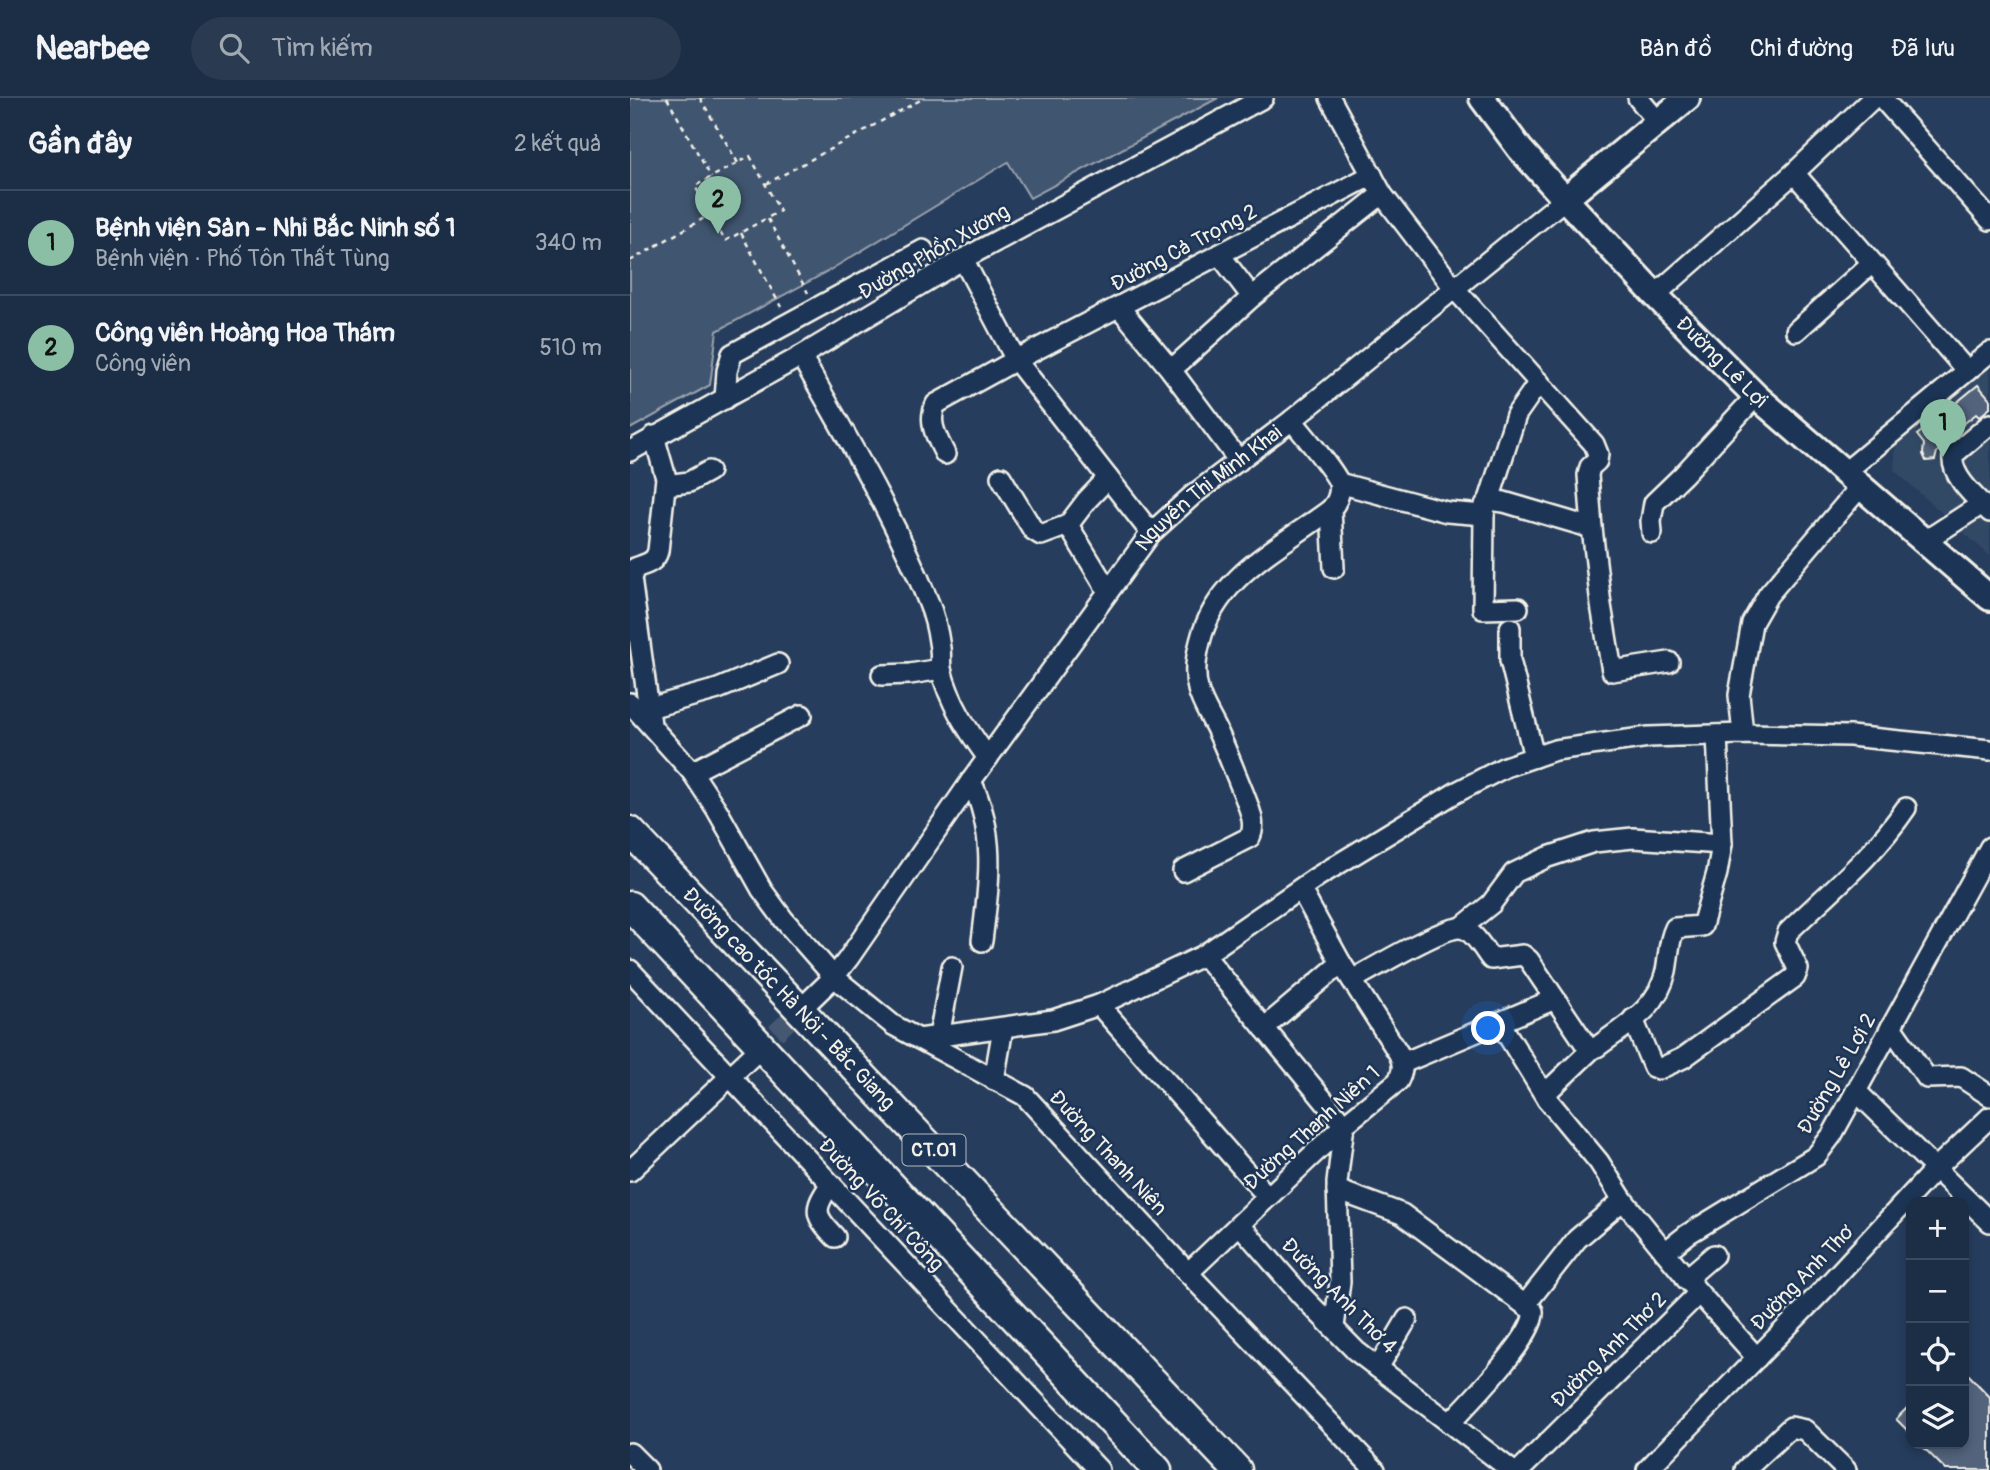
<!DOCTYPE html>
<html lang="vi">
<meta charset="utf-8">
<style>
:root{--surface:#1c2e46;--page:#293a51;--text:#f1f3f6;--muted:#a0a8b3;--line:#3a4a5f;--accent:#8abfa5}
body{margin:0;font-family:Pangolin,sans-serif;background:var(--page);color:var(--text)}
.controls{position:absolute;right:21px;bottom:21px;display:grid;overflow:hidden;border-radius:14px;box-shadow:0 4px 10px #0003}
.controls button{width:63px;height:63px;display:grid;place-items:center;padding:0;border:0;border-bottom:2px solid var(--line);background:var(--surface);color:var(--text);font:35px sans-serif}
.you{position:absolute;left:859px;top:931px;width:24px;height:24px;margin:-18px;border:5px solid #fff;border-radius:50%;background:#1a73e8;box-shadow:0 0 0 10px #1a73e833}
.badge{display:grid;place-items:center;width:46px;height:46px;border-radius:50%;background:var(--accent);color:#111;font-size:23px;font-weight:700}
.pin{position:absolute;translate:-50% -58px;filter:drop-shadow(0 2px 4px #0008)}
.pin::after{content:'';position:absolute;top:37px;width:24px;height:21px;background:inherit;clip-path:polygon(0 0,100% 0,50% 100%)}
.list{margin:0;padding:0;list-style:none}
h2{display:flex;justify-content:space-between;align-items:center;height:91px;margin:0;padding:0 28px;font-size:30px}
h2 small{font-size:23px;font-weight:400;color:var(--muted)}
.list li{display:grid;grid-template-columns:46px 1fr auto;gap:21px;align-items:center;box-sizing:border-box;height:105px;padding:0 28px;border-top:2px solid var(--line)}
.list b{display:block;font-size:26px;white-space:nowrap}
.list p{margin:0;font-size:23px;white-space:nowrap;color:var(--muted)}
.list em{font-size:23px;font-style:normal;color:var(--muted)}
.icon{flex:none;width:38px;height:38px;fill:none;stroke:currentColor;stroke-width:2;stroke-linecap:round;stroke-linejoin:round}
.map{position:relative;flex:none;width:1360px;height:1372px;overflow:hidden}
header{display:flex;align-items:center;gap:42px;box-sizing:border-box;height:98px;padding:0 35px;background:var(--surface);border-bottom:2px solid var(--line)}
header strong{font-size:33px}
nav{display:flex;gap:38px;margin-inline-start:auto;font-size:24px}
.search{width:490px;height:63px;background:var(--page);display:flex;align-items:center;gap:18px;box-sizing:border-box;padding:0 24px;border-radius:38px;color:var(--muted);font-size:26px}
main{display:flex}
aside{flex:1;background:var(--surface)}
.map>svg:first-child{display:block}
</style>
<header>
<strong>Nearbee</strong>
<div class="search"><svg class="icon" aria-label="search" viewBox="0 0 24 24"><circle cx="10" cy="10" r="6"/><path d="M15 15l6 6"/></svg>Tìm kiếm</div>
<nav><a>Bản đồ</a><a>Chỉ đường</a><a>Đã lưu</a></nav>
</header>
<main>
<aside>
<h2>Gần đây<small>2 kết quả</small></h2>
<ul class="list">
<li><span class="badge">1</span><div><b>Bệnh viện Sản - Nhi Bắc Ninh số 1</b><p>Bệnh viện · Phố Tôn Thất Tùng</p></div><em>340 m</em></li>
<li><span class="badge">2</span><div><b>Công viên Hoàng Hoa Thám</b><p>Công viên</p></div><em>510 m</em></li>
</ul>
</aside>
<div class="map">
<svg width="1360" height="1372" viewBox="0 0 1360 1372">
<rect width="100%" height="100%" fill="#263d5d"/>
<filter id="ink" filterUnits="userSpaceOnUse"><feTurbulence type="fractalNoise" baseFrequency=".0143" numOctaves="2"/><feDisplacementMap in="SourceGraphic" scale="14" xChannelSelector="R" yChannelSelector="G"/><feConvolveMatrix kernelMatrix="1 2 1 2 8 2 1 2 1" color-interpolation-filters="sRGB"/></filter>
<g filter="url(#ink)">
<path fill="#334966" d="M1360,269v189l-96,-86 2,-25z"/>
<path fill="#40546f" stroke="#9aa2ac" stroke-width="2" d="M0,0h588l-188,100 -22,-36 -183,111 -108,58 -7,54 -80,44z"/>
<path fill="#52647b" stroke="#f4f1e8" stroke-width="2" d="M1348,287l12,14v9l-11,9 -3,-3 -24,19 4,4 -19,15 -2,8 -9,1 -3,-7 1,-10 -7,-9z
M1334,1272l26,27v73h-44l-26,-26h44z
M1281,1306v30l-15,-15z"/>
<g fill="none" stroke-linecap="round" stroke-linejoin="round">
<path stroke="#455872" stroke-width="19" stroke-dasharray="19 10" stroke-linecap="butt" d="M125,955l52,-50"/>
<defs>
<g id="minor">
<path d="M700,0l52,96 72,94 140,156 4,10 -1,7 -7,6 -2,8 4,53 9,77 11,66 57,-9"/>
<path d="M1008,0l20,24"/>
<path d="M1252,0l108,122"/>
<path d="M1164,75l173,198"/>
<path d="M590,157l32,42"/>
<path d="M333,161l53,101 135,173"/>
<path d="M1025,197l139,-122 79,-75"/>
<path d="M490,210l51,62 68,91"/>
<path d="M1166,233l76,-68"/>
<path d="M171,258c45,80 93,160 127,245 6,14 10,32 12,47 1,7 0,14 1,21 8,33 27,62 47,89"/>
<path d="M541,272l81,-73 130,-103"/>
<path d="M95,301l2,-28 5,-17 191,-104"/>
<path d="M1360,326l-37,31c-3,21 23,43 37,57"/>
<path d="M0,353l171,-95 162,-97 300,-161"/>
<path d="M315,356c-8,-16 -18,-32 -9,-50l80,-44 356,-185"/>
<path d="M1214,375l146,-121"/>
<path d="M371,379l32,53 8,5 27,-10 19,-25 21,-22"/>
<path d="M709,385l108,29 37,3 1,-10 4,-5 15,2 88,26"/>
<path d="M36,387l23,-3 20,-11"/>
<path d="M859,402l27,-85 23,-33"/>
<path d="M701,411l3,59"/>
<path d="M854,417l-1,94 35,-1"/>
<path d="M438,427l40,66"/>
<path d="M1022,435l-1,-12 3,-18 29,-28 73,-79"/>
<path d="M1295,443l57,-37"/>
<path d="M880,530v32l24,97"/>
<path d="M252,577l28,-1 31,-5"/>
<path d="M0,605l62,69 25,38 45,80 22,30 50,57 59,48 132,71 163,177 187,197"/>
<path d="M19,610l69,-19 60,-25"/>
<path d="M21,626l-20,-146 4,-10c10,-4 20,-5 23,-17l8,-73 -12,-42"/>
<path d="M1113,636l-4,-39 13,-72 16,-28 92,-108"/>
<path d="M62,674l110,-57"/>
<path d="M341,683c26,54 18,103 11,160"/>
<path d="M553,773l67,-34c7,-14 -2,-31 -7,-45 -9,-22 -17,-43 -27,-64 -6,-12 -15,-26 -18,-39 -4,-15 -2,-32 2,-47 16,-66 81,-95 131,-133 6,-7 10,-16 8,-26 -4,-12 -37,-50 -47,-63"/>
<path d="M831,830l30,-24 23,-31 34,-16 46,-15 39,-4 89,6"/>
<path d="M574,857l140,170 -7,58 3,99 -6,45"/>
<path d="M0,872l469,500"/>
<path d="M722,882c18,-10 92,-54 109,-52 12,2 23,22 30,31l32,-4 6,5 57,85 3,3 8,-1c29,-22 61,-38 69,-76 3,-15 2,-29 9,-43l27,-2 15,-53 5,-29 -5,-109"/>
<path id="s1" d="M177,905l27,-26 14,-18 123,-178 180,-248 42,-38 99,-75 273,-221"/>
<path d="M469,907l168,191"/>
<path d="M1003,921l20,48 6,2 24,-11 112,-81 3,-8 -13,-27 3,-10c43,-42 84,-74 118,-124"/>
<path d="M870,925l47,76"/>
<path d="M1261,929l36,51 34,-1 29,19"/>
<path d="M634,930l77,-65"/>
<path d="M309,938l13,-69"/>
<path d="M289,941l134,-19 46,-15 105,-50 113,-78 138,-84 50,-26 50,-17 94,-13 94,-3 107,2 140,14"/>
<path d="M963,950l-44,42 -2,9 52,63 24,38"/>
<path d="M773,965l152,-64"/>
<path d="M364,982l9,-52"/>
<path d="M1226,993l134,131"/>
<path d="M0,1073l123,-116"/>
<path d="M200,1087c-17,25 -16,30 5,52"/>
<path d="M707,1092l65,24 123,91"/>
<path d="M610,1127l60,69 56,57 155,119"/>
<path d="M558,1175l156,-148 54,-44c5,-10 6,-16 1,-27l-58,-91 -40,-73"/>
<path d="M1056,1181l28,-24"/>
<path d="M1069,1195l-34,-41 23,-18 128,-78 16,-21 158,-288"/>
<path d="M748,1270l29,-49"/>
<path d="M820,1325c17,-18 87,-89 83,-112l-8,-6 52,-66 46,-39 42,52"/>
<path d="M0,1355l17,17"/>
<path d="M890,1372l179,-177 58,65"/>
<path d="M1017,1372l179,-183 109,-118 55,-52"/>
<path d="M1115,1372l46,-43 14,3 41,40"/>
</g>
<g id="major">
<path id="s2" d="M852,0l38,51 45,50 90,96 101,101 234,202"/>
<path d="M935,101l122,-101"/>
</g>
<g id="highway">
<path id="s3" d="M0,733l607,639"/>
<path d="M0,808l527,564"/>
</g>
</defs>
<use href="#minor" stroke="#f4f1e8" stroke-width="24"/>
<use href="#major" stroke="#f4f1e8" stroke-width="30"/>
<use href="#highway" stroke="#f4f1e8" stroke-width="33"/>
<path stroke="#f4f1e8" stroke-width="2.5" stroke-dasharray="5 5" stroke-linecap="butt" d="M37,0l44,79
M70,0l38,65
M120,58l30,55 -55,30 -30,-55z
M136,86l158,-86
M138,121l40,74
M111,135l40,74
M0,163l81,-47"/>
<use href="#minor" stroke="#1d3557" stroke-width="19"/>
<use href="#major" stroke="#1d3557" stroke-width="24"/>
<use href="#highway" stroke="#1d3557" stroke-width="28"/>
</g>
</g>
<g text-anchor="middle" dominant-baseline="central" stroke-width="5" stroke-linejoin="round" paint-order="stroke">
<rect fill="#1d3557" stroke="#b4b9bc" stroke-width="2" x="272.5" y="1036.5" width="63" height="31" rx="5"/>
<g font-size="19" font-weight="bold" fill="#f4f1e8">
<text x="304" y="1052">CT.01</text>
</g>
<g font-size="21" fill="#f4f1e8" stroke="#1d3557">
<text transform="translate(554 150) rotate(-28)">Đường Cả Trọng 2</text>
<text transform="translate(304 154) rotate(-30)">Đường Phồn Xương</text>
<text stroke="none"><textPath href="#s2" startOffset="357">Đường Lê Lợi</textPath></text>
<text stroke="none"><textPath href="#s1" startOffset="656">Nguyễn Thị Minh Khai</textPath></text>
<text stroke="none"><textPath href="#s3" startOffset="231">Đường cao tốc Hà Nội - Bắc Giang</textPath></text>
<text transform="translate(1207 976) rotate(-60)">Đường Lê Lợi 2</text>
<text transform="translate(682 1030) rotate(-42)">Đường Thanh Niên 1</text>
<text transform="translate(478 1055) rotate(47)">Đường Thanh Niên</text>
<text transform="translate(251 1107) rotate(47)">Đường Võ Chí Công</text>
<text transform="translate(1172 1180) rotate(-46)">Đường Anh Thơ</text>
<text transform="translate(709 1198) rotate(45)">Đường Anh Thơ 4</text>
<text transform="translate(979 1252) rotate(-45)">Đường Anh Thơ 2</text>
</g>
</g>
</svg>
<div class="controls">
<button>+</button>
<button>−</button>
<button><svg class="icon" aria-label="locate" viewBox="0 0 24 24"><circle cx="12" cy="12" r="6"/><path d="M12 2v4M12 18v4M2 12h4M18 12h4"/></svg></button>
<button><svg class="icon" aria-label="layers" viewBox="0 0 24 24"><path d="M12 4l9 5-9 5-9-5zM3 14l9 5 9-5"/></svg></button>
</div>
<div class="you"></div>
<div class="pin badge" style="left:1313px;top:359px">1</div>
<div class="pin badge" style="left:88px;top:136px">2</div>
</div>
</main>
